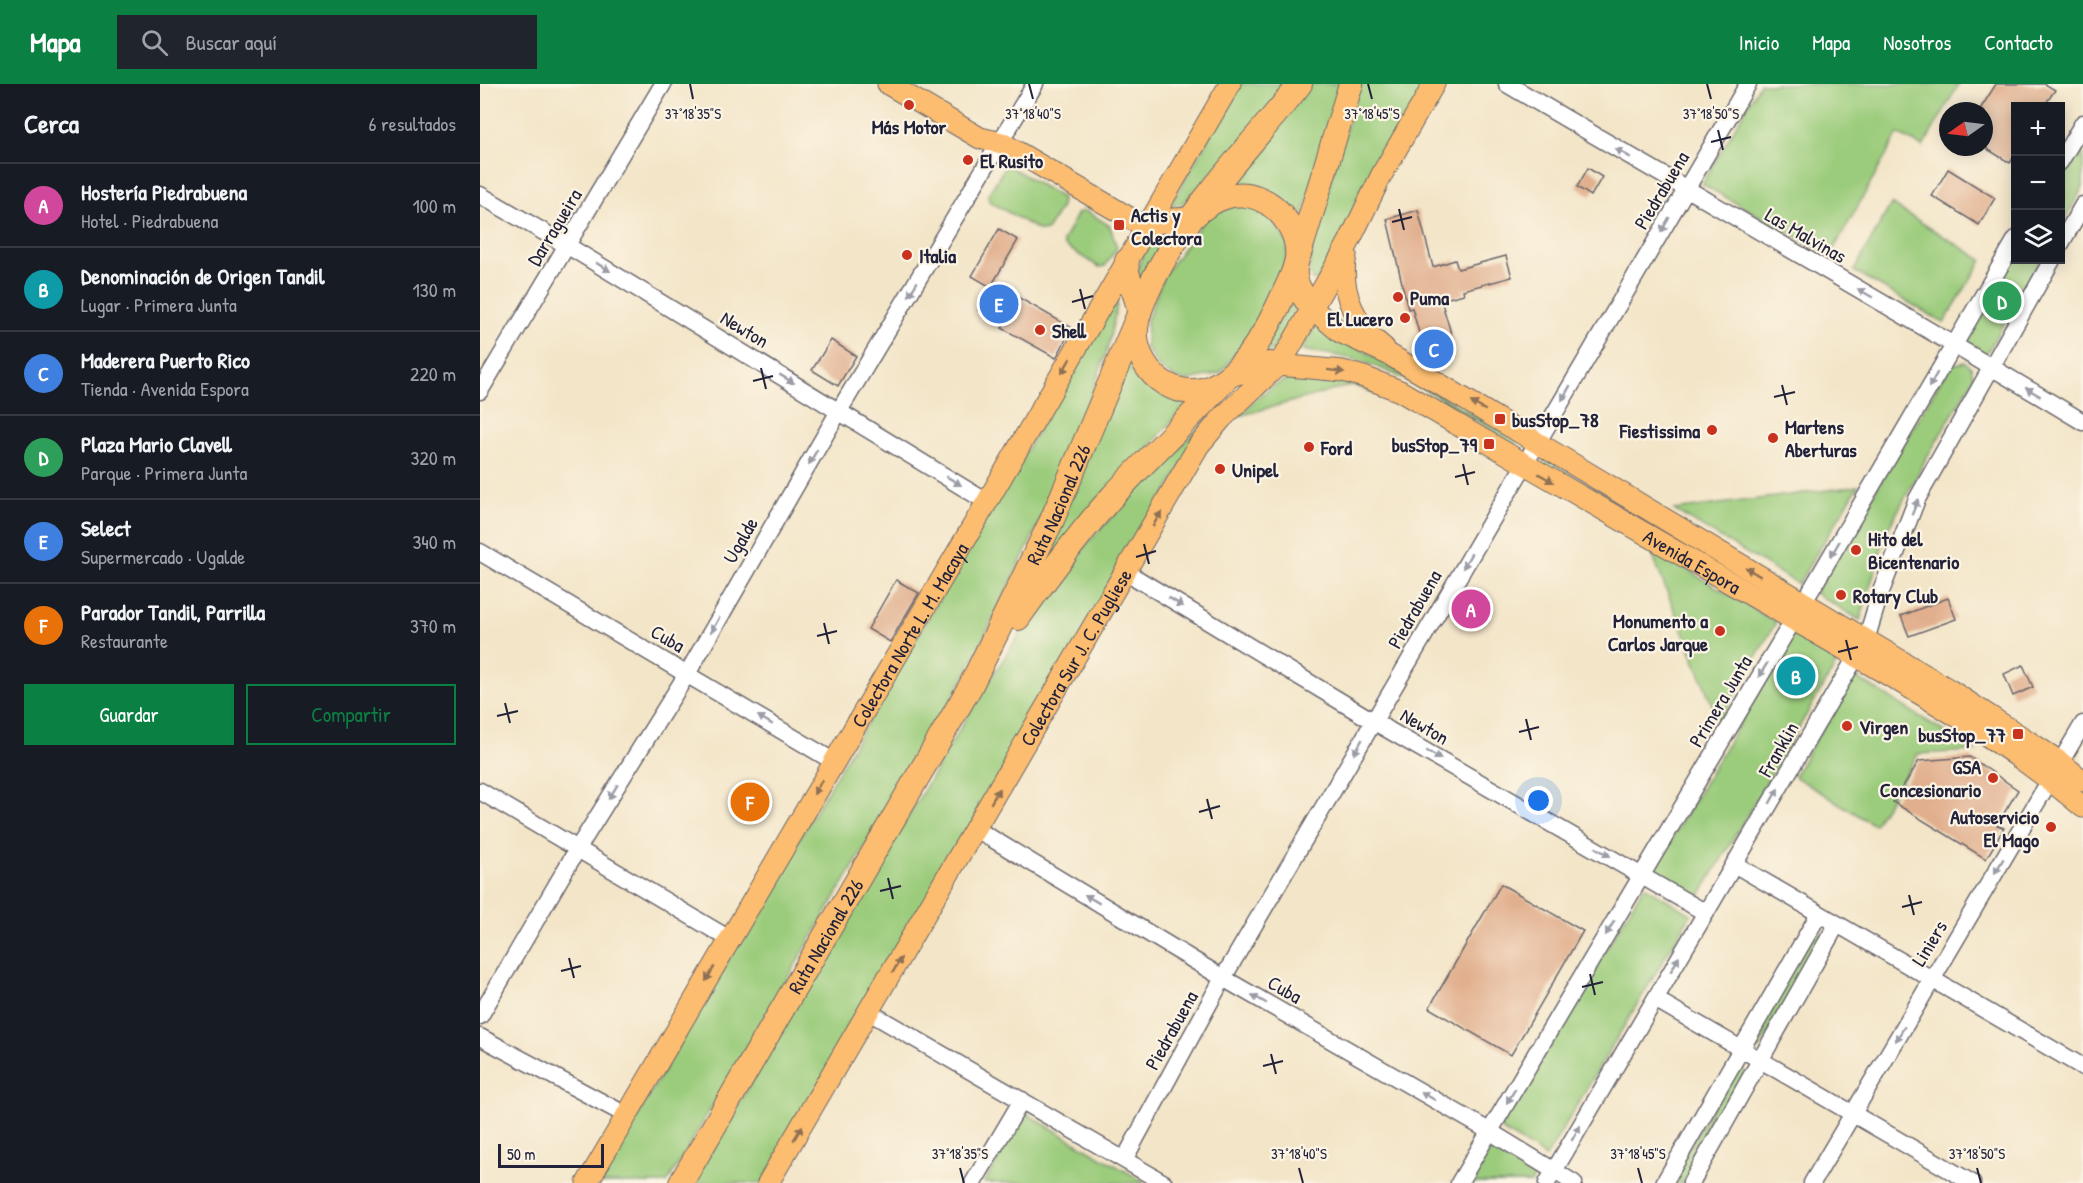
<!DOCTYPE html>
<html lang="es">
<meta charset="utf-8">
<style>
:root{--surface:#171b24;--page:#20242c;--text:#f1f3f6;--muted:#9ea1a6;--line:#363941;--accent:#0b8043}
body{margin:0;font-family:"Patrick Hand",sans-serif;background:var(--page);color:var(--text)}
.controls{position:absolute;right:18px;top:18px;display:grid;overflow:hidden;border-radius:0px;box-shadow:0 3px 15px #0003}
.controls button{width:54px;height:54px;display:grid;place-items:center;padding:0;border:0;border-bottom:2px solid var(--line);background:var(--surface);color:var(--text);font:30px sans-serif}
.compass{position:absolute;left:1459px;top:18px;width:54px;height:54px;border-radius:50%;background:var(--surface);box-shadow:0 3px 15px #0003;rotate:256deg}
.scale{position:absolute;left:18px;bottom:15px;width:106px;box-sizing:border-box;padding-left:6px;border:3px solid #22223b;border-top:0;font-size:16px;line-height:21px;white-space:nowrap;color:#22223b;-webkit-text-stroke:4px #fcf5e5;paint-order:stroke}
.you{position:absolute;left:1059px;top:717px;width:21px;height:21px;margin:-15px;border:4px solid #fff;border-radius:50%;background:#1a73e8;box-shadow:0 0 0 9px #1a73e833}
.badge{display:grid;place-items:center;width:39px;height:39px;border-radius:50%;background:var(--accent);color:#fff;font-size:20px;font-weight:700}
.pin{position:absolute;translate:-50% -50%;border:3px solid #fff;box-shadow:0 2px 6px #0006}
.list{margin:0;padding:0;list-style:none}
h2{display:flex;justify-content:space-between;align-items:center;height:78px;margin:0;padding:0 24px;font-size:26px}
h2 small{font-size:20px;font-weight:400;color:var(--muted)}
.list li{display:grid;grid-template-columns:39px 1fr auto;gap:18px;align-items:center;box-sizing:border-box;height:84px;padding:0 24px;border-top:2px solid var(--line)}
.list b{display:block;font-size:22px;white-space:nowrap}
.list p{margin:0;font-size:20px;white-space:nowrap;color:var(--muted)}
.list em{font-size:20px;font-style:normal;color:var(--muted)}
.actions{display:flex;gap:12px;padding:18px 24px}
.actions a{flex:1;padding:14px 0;border:2px solid var(--accent);border-radius:0px;text-align:center;font-size:21px;color:var(--accent)}
.actions .main{background:var(--accent);color:#fff}
.icon{flex:none;width:33px;height:33px;fill:none;stroke:currentColor;stroke-width:2;stroke-linecap:round;stroke-linejoin:round}
.map{position:relative;flex:none;width:1603px;height:1099px;overflow:hidden}
header{display:flex;align-items:center;gap:36px;box-sizing:border-box;height:84px;padding:0 30px;background:var(--accent);color:#fff}
header strong{font-size:28px}
nav{display:flex;gap:33px;margin-inline-start:auto;font-size:21px}
.search{width:420px;height:54px;background:var(--page);display:flex;align-items:center;gap:15px;box-sizing:border-box;padding:0 21px;border-radius:0px;color:var(--muted);font-size:22px}
main{display:flex}
aside{flex:1;background:var(--surface)}
.map>svg:first-child{display:block}
</style>
<header>
<strong>Mapa</strong>
<div class="search"><svg class="icon" aria-label="search" viewBox="0 0 24 24"><circle cx="10" cy="10" r="6"/><path d="M15 15l6 6"/></svg>Buscar aquí</div>
<nav><a>Inicio</a><a>Mapa</a><a>Nosotros</a><a>Contacto</a></nav>
</header>
<main>
<aside>
<h2>Cerca<small>6 resultados</small></h2>
<ul class="list">
<li><span class="badge" style="background:#d1479c">A</span><div><b>Hostería Piedrabuena</b><p>Hotel · Piedrabuena</p></div><em>100 m</em></li>
<li><span class="badge" style="background:#0f9aa8">B</span><div><b>Denominación de Origen Tandil</b><p>Lugar · Primera Junta</p></div><em>130 m</em></li>
<li><span class="badge" style="background:#3f7fe0">C</span><div><b>Maderera Puerto Rico</b><p>Tienda · Avenida Espora</p></div><em>220 m</em></li>
<li><span class="badge" style="background:#2e9e5b">D</span><div><b>Plaza Mario Clavell</b><p>Parque · Primera Junta</p></div><em>320 m</em></li>
<li><span class="badge" style="background:#3f7fe0">E</span><div><b>Select</b><p>Supermercado · Ugalde</p></div><em>340 m</em></li>
<li><span class="badge" style="background:#e8710a">F</span><div><b>Parador Tandil, Parrilla</b><p>Restaurante</p></div><em>370 m</em></li>
</ul>
<div class="actions"><a class="main">Guardar</a><a>Compartir</a></div>
</aside>
<div class="map">
<svg width="1603" height="1099" viewBox="0 0 1603 1099">
<rect width="100%" height="100%" fill="#fcf5e5"/>
<filter id="ink" filterUnits="userSpaceOnUse"><feTurbulence type="fractalNoise" baseFrequency=".0167" numOctaves="2"/><feDisplacementMap in="SourceGraphic" scale="12" xChannelSelector="R" yChannelSelector="G"/><feConvolveMatrix kernelMatrix="1 2 1 2 8 2 1 2 1" color-interpolation-filters="sRGB"/></filter>
<filter id="wash" filterUnits="userSpaceOnUse"><feTurbulence type="fractalNoise" baseFrequency=".008" numOctaves="4" result="noise"/><feDisplacementMap in="SourceGraphic" scale="24" xChannelSelector="R" yChannelSelector="G"/><feGaussianBlur stdDeviation="1.35" result="paint"/><feColorMatrix in="noise" values="0 0 0 0 0 0 0 0 0 0 0 0 0 0 0 0 0 1.4 0 .05"/><feComposite in="paint" operator="in"/></filter>
<g filter="url(#wash)">
<rect width="100%" height="100%" fill="#f3e5c8"/>
<path fill="#9bcc7c" stroke="#5e775c" stroke-width="1.5" d="M759,0h51l-26,32 -74,81 -8,6 -12,4z
M829,0h34l-43,139 -68,-38z
M880,0h71l-114,196h-5l-3,-9 5,-37z
M1280,0h199l-36,63 -25,-13 -68,122 -128,-72z
M1603,52v51l-22,39v-51z
M529,82l53,32 -1,9 -14,23 -7,1 -51,-30 -1,-6 17,-28z
M761,119l30,13 17,29 -4,27 -25,52 -39,49 -36,8 -23,-11 -15,-22 1,-28 17,-45 43,-59z
M1411,120l91,56 -38,63 -90,-52z
M603,127l5,1 22,14 7,22 -12,18 -6,1 -34,-21 -2,-5 15,-28z
M692,145l-34,54c-2,-25 11,-45 34,-54z
M1535,168l1,8h25l-56,96 -22,-13z
M816,209c0,26 -12,46 -31,64l-4,-5z
M636,213l1,8 -9,42 -23,65 -51,122 -71,146 -296,503h-69z
M838,237l48,31 152,89 -3,4c-46,-28 -93,-62 -145,-81 -21,-8 -45,-10 -68,-14z
M648,269l61,48 -164,190z
M1485,278l6,5 3,11 -47,79 -41,76 -26,87 -45,-27 135,-228z
M830,291l41,8 47,18 -46,-16 -113,31c24,-23 36,-38 71,-41z
M731,332l-449,767h-70l282,-478 58,-90 54,-70 66,-71z
M1067,375l230,140 -234,-135z
M1378,402l-60,98 -124,-74z
M1171,465l125,73 -57,100 -69,-173z
M1313,549l45,28 -139,236 -46,-27z
M1373,591l122,76 -57,3 -44,71 -80,-49z
M1164,802l47,28 -145,243 -47,-29z
M1334,846l10,6 -65,113 -10,-5z
M1256,983l11,6 -64,110h-14z
M545,1029l121,70h-162z
M1011,1062l46,27 -6,10h-62z"/>
<g id="blocks">
<path fill="#e1af8d" d="M1516,0h49l10,6 -11,16h-28v48l-6,9 -26,-16v-36h-5z
M1108,84l14,9 -11,19 -14,-9z
M1468,85l47,29 -16,27 -47,-29z
M938,126l15,57 22,-7 3,9 48,-13 6,21 -49,13 1,4 -23,6 13,43 -30,8 -12,-43 -4,1 -21,-90z
M519,145l19,11 -25,43 79,45 -16,30 -54,-30 2,-3 -26,-15 13,-23 -19,-11z
M351,256l25,16 -18,30 -26,-16z
M416,496l23,13 -29,49 -22,-13z
M1468,514l8,21 -47,17 -8,-20z
M1543,581l10,22 -20,9 -9,-22z
M1490,673l48,33 -21,35 7,3 -18,31 -93,-57 26,-41z
M1021,800l82,47 -72,124 -82,-47z"/>
</g>
</g>
<g filter="url(#ink)">
<use href="#blocks" fill-opacity="0" stroke="#6b666c" stroke-width="1.5"/>
<g fill="none" stroke-linecap="round" stroke-linejoin="round">
<defs>
<path id="minor" d="M1027,0c192,113 386,223 576,338
M1580,78l23,-39
M0,111l88,51 419,256
M1580,161l23,-40
M0,307l183,-307
M0,468l353,209
M646,488l247,149 333,192
M0,707l251,149
M496,745l247,149 266,153 85,52
M1254,780l349,203
M1175,915l317,184
M389,928l295,171
M0,932l98,-168 109,-174 152,-263 196,-327
M0,953l146,78
M644,1076l99,-182 525,-894
M493,1099l49,-83
M979,1099l345,-581 212,-363
M1067,1099l319,-543 14,-46 37,-95 135,-239
M1184,1099l155,-269
M1211,1099l146,-259
M1332,1099l271,-459"/>
<g id="major">
<path d="M408,0l92,54 22,5 143,84"/>
<path d="M866,171c-7,36 9,71 38,93"/>
<path d="M833,225l27,23 50,23 41,24 517,310 112,73 23,19"/>
<path id="s1" d="M798,281l65,6 21,6 36,14c137,81 275,159 413,240 92,54 188,106 270,176"/>
<path id="s2" d="M107,1099l400,-681 243,-418"/>
<path id="s3" d="M288,1099l431,-738 23,-27 56,-53 11,-16 59,-105 34,-70 52,-90"/>
</g>
<g id="highway">
<path d="M715,131c18,-16 40,-26 63,-17 23,9 42,35 39,61 -2,12 -8,24 -13,34 -17,39 -57,115 -110,95 -13,-5 -23,-14 -30,-26 -7,-12 -10,-26 -7,-40 2,-14 10,-29 16,-42 37,-73 97,-133 147,-196"/>
<path d="M665,143c15,-12 32,-2 48,-10"/>
<path d="M819,170l52,-170"/>
<path d="M647,177c-4,15 12,33 12,52"/>
<path d="M815,183c-2,17 8,29 18,42"/>
<path d="M752,290l36,-10 10,1"/>
<path d="M538,534c29,-41 59,-82 93,-120 36,-39 75,-76 112,-116"/>
<path id="s4" d="M201,1099l289,-496 82,-167 85,-201"/>
</g>
</defs>
<use href="#minor" stroke="#6b666c" stroke-width="19"/>
<use href="#major" stroke="#6b666c" stroke-width="23"/>
<use href="#highway" stroke="#6b666c" stroke-width="26"/>
<use href="#minor" stroke="#fff" stroke-width="16"/>
<use href="#major" stroke="#fcbd6f" stroke-width="21"/>
<use href="#highway" stroke="#fcbd6f" stroke-width="24"/>
</g>
<defs><path id="oneway-solid" d="M-6-.8H1V-3.2L6.5 0L1 3.2V.8H-6Z" transform="scale(1.5)"/></defs>
<g fill="#9c9ca7">
<use href="#oneway-solid" transform="translate(1143 69) rotate(-149)"/>
<use href="#oneway-solid" transform="translate(1185 141) rotate(120)"/>
<use href="#oneway-solid" transform="translate(123 183) rotate(31)"/>
<use href="#oneway-solid" transform="translate(433 205) rotate(121)"/>
<use href="#oneway-solid" transform="translate(1385 209) rotate(-150)"/>
<use href="#oneway-solid" transform="translate(307 295) rotate(31)"/>
<use href="#oneway-solid" transform="translate(1453 296) rotate(120)"/>
<use href="#oneway-solid" transform="translate(1553 308) rotate(-149)"/>
<use href="#oneway-solid" transform="translate(1086 309) rotate(120)"/>
<use href="#oneway-solid" transform="translate(333 373) rotate(120)"/>
<use href="#oneway-solid" transform="translate(474 397) rotate(31)"/>
<use href="#oneway-solid" transform="translate(1435 423) rotate(-68)"/>
<use href="#oneway-solid" transform="translate(1355 465) rotate(120)"/>
<use href="#oneway-solid" transform="translate(987 477) rotate(120)"/>
<use href="#oneway-solid" transform="translate(696 518) rotate(31)"/>
<use href="#oneway-solid" transform="translate(235 541) rotate(120)"/>
<use href="#oneway-solid" transform="translate(1283 586) rotate(121)"/>
<use href="#oneway-solid" transform="translate(285 636) rotate(-149)"/>
<use href="#oneway-solid" transform="translate(878 663) rotate(120)"/>
<use href="#oneway-solid" transform="translate(954 671) rotate(30)"/>
<use href="#oneway-solid" transform="translate(133 708) rotate(122)"/>
<use href="#oneway-solid" transform="translate(1294 712) rotate(-60)"/>
<use href="#oneway-solid" transform="translate(1123 768) rotate(30)"/>
<use href="#oneway-solid" transform="translate(1519 782) rotate(121)"/>
<use href="#oneway-solid" transform="translate(612 815) rotate(-149)"/>
<use href="#oneway-solid" transform="translate(1130 844) rotate(121)"/>
<use href="#oneway-solid" transform="translate(1195 880) rotate(-60)"/>
<use href="#oneway-solid" transform="translate(779 915) rotate(-150)"/>
<use href="#oneway-solid" transform="translate(1420 950) rotate(121)"/>
<use href="#oneway-solid" transform="translate(948 1012) rotate(-150)"/>
<use href="#oneway-solid" transform="translate(1031 1012) rotate(121)"/>
<use href="#oneway-solid" transform="translate(1096 1049) rotate(-60)"/>
</g>
<g fill="#8f7055">
<use href="#oneway-solid" transform="translate(586 282) rotate(120)"/>
<use href="#oneway-solid" transform="translate(856 287) rotate(7)"/>
<use href="#oneway-solid" transform="translate(998 322) rotate(-150)"/>
<use href="#oneway-solid" transform="translate(1066 394) rotate(30)"/>
<use href="#oneway-solid" transform="translate(677 435) rotate(-60)"/>
<use href="#oneway-solid" transform="translate(1273 488) rotate(-149)"/>
<use href="#oneway-solid" transform="translate(338 703) rotate(120)"/>
<use href="#oneway-solid" transform="translate(515 712) rotate(-60)"/>
<use href="#oneway-solid" transform="translate(417 881) rotate(-60)"/>
<use href="#oneway-solid" transform="translate(230 890) rotate(121)"/>
<use href="#oneway-solid" transform="translate(318 1049) rotate(-59)"/>
</g>
</g>
<path fill="none" stroke="#22223b" stroke-width="2" d="M210,0l3,15M549,0l4,15M888,0l4,15M1227,0l4,15M1238,46l5,20M1231,58l20,-5M919,125l5,21M912,138l20,-5M600,205l5,20M592,218l21,-6M281,284l5,21M273,297l20,-5M1302,301l5,20M1294,313l21,-5M983,380l5,21M975,393l20,-5M664,460l5,20M656,473l20,-6M344,539l5,21M337,552l20,-5M1366,556l5,20M1358,568l20,-5M25,619l5,20M17,632l21,-5M1046,635l5,21M1039,648l20,-5M727,715l5,20M719,728l21,-6M408,794l5,21M400,807l21,-5M1429,811l5,20M1422,823l20,-5M89,874l5,20M81,887l20,-5M1110,890l5,21M1102,903l21,-5M791,970l5,20M783,982l20,-5M480,1084l4,15M819,1084l4,15M1158,1084l4,15M1497,1084l4,15"/>
<g fill="#c8321e" stroke="#fcf5e5" stroke-width="2">
<circle cx="429" cy="21" r="6"/>
<circle cx="488" cy="76" r="6"/>
<rect x="633" y="135" width="12" height="12" rx="3"/>
<circle cx="427" cy="171" r="6"/>
<circle cx="918" cy="213" r="6"/>
<circle cx="925" cy="234" r="6"/>
<circle cx="560" cy="246" r="6"/>
<rect x="1014" y="329" width="12" height="12" rx="3"/>
<circle cx="1232" cy="346" r="6"/>
<circle cx="1293" cy="354" r="6"/>
<rect x="1003" y="354" width="12" height="12" rx="3"/>
<circle cx="829" cy="363" r="6"/>
<circle cx="740" cy="385" r="6"/>
<circle cx="1376" cy="466" r="6"/>
<circle cx="1361" cy="511" r="6"/>
<circle cx="1240" cy="547" r="6"/>
<circle cx="1367" cy="642" r="6"/>
<rect x="1532" y="644" width="12" height="12" rx="3"/>
<circle cx="1513" cy="694" r="6"/>
<circle cx="1571" cy="743" r="6"/>
</g>
<g text-anchor="middle" dominant-baseline="central" stroke-width="4.5" stroke-linejoin="round" paint-order="stroke">
<g font-size="20" font-weight="bold" fill="#22223b" stroke="#fcf5e5" text-anchor="start">
<text x="429" y="42" text-anchor="middle">Más Motor</text>
<text x="500" y="76">El Rusito</text>
<text x="651" y="130">Actis y<tspan x="651" dy="23">Colectora</tspan></text>
<text x="439" y="171">Italia</text>
<text x="930" y="213">Puma</text>
<text x="913" y="234" text-anchor="end">El Lucero</text>
<text x="572" y="246">Shell</text>
<text x="1032" y="335">busStop_78</text>
<text x="1305" y="342">Martens<tspan x="1305" dy="23">Aberturas</tspan></text>
<text x="1220" y="346" text-anchor="end">Fiestissima</text>
<text x="997" y="360" text-anchor="end">busStop_79</text>
<text x="841" y="363">Ford</text>
<text x="752" y="385">Unipel</text>
<text x="1388" y="454">Hito del<tspan x="1388" dy="23">Bicentenario</tspan></text>
<text x="1373" y="511">Rotary Club</text>
<text x="1228" y="536" text-anchor="end">Monumento a<tspan x="1228" dy="23">Carlos Jarque</tspan></text>
<text x="1379" y="642">Virgen</text>
<text x="1526" y="650" text-anchor="end">busStop_77</text>
<text x="1501" y="682" text-anchor="end">GSA<tspan x="1501" dy="23">Concesionario</tspan></text>
<text x="1559" y="732" text-anchor="end">Autoservicio<tspan x="1559" dy="23">El Mago</tspan></text>
</g>
<g font-size="20" fill="#22223b" stroke="#fcf5e5">
<text transform="translate(1181 106) rotate(-59)">Piedrabuena</text>
<text transform="translate(74 143) rotate(-59)">Darragueira</text>
<text transform="translate(1326 151) rotate(30)">Las Malvinas</text>
<text transform="translate(265 245) rotate(31)">Newton</text>
<text stroke="none"><textPath href="#s4" startOffset="777">Ruta Nacional 226</textPath></text>
<text transform="translate(260 456) rotate(-60)">Ugalde</text>
<text stroke="none"><textPath href="#s1" startOffset="464">Avenida Espora</textPath></text>
<text transform="translate(934 525) rotate(-60)">Piedrabuena</text>
<text stroke="none"><textPath href="#s2" startOffset="636">Colectora Norte L. M. Macaya</textPath></text>
<text transform="translate(188 554) rotate(30)">Cuba</text>
<text stroke="none"><textPath href="#s3" startOffset="609">Colectora Sur J. C. Pugliese</textPath></text>
<text transform="translate(1240 617) rotate(-59)">Primera Junta</text>
<text transform="translate(945 642) rotate(30)">Newton</text>
<text transform="translate(1298 665) rotate(-60)">Franklin</text>
<text stroke="none"><textPath href="#s4" startOffset="286">Ruta Nacional 226</textPath></text>
<text transform="translate(1449 859) rotate(-59)">Liniers</text>
<text transform="translate(805 905) rotate(30)">Cuba</text>
<text transform="translate(691 946) rotate(-61)">Piedrabuena</text>
</g>
</g>
<g font-size="15" text-anchor="middle" fill="#22223b" stroke="#fcf5e5" stroke-width="4.5" stroke-linejoin="round" paint-order="stroke">
<text x="213" y="35">37°18'35"S</text>
<text x="553" y="35">37°18'40"S</text>
<text x="892" y="35">37°18'45"S</text>
<text x="1231" y="35">37°18'50"S</text>
<text x="480" y="1075">37°18'35"S</text>
<text x="819" y="1075">37°18'40"S</text>
<text x="1158" y="1075">37°18'45"S</text>
<text x="1497" y="1075">37°18'50"S</text>
</g>
</svg>
<div class="controls">
<button>+</button>
<button>−</button>
<button><svg class="icon" aria-label="layers" viewBox="0 0 24 24"><path d="M12 4l9 5-9 5-9-5zM3 14l9 5 9-5"/></svg></button>
</div>
<svg class="compass" viewBox="-18 -18 36 36"><path d="M0-13l5 13h-10z" fill="#e53935"/><path d="M0 13l5-13h-10z" fill="#9ea1a6"/></svg>
<div class="scale">50 m</div>
<div class="you"></div>
<div class="pin badge" style="left:991px;top:525px;background:#d1479c">A</div>
<div class="pin badge" style="left:1316px;top:592px;background:#0f9aa8">B</div>
<div class="pin badge" style="left:954px;top:265px;background:#3f7fe0">C</div>
<div class="pin badge" style="left:1522px;top:217px;background:#2e9e5b">D</div>
<div class="pin badge" style="left:519px;top:220px;background:#3f7fe0">E</div>
<div class="pin badge" style="left:270px;top:718px;background:#e8710a">F</div>
</div>
</main>
